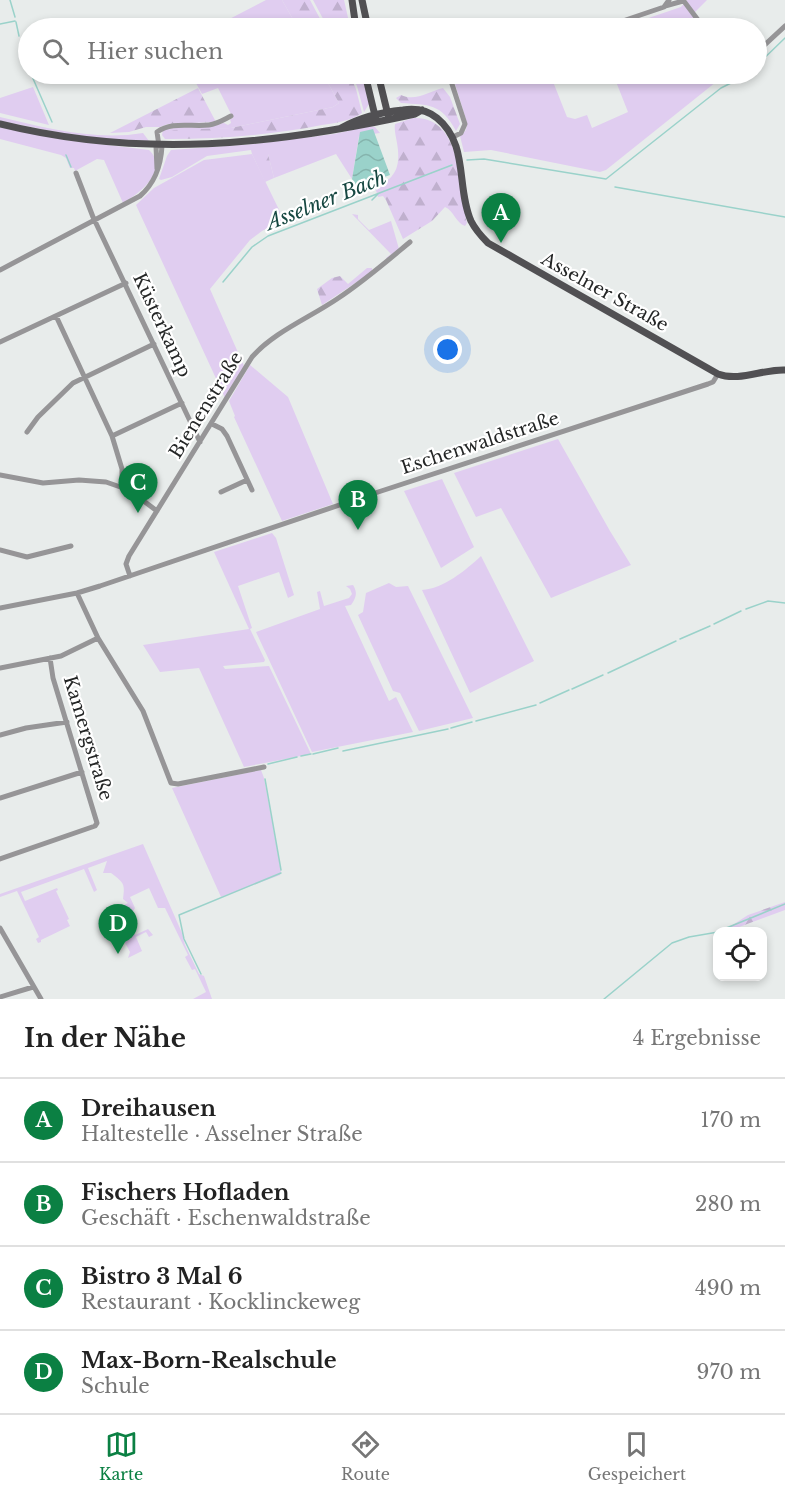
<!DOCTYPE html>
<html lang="de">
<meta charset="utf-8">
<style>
:root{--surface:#fff;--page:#f6f6f6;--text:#222;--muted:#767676;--line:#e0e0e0;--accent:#0b8043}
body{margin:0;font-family:"Libre Baskerville",serif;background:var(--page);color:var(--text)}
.controls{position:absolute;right:18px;bottom:18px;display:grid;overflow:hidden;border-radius:12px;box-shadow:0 3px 9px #0003}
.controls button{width:54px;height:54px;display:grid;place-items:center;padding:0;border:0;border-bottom:2px solid var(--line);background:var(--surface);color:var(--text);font:30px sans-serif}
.you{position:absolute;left:448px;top:350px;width:21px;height:21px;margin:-15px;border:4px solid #fff;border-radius:50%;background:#1a73e8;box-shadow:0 0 0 9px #1a73e833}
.badge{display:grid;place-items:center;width:39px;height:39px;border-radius:50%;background:var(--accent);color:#fff;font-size:20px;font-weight:700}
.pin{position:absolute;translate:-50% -50px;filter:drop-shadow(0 2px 3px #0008)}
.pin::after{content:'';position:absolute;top:32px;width:21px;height:18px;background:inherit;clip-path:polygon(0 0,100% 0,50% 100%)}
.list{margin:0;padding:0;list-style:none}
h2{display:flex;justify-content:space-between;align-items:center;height:78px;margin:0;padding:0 24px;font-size:26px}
h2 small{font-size:20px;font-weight:400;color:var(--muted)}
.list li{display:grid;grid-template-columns:39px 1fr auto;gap:18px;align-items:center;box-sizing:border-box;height:84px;padding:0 24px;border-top:2px solid var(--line)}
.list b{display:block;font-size:22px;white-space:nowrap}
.list p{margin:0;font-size:20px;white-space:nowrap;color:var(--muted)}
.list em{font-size:20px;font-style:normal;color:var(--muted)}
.icon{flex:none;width:33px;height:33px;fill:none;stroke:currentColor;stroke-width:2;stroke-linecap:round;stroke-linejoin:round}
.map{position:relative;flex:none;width:785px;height:999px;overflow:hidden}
.search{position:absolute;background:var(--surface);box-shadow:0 3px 9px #0003;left:18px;right:18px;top:18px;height:66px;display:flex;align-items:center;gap:15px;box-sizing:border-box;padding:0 21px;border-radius:33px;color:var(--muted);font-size:22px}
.sheet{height:414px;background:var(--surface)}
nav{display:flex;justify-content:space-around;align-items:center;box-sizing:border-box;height:84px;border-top:2px solid var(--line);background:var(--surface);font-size:16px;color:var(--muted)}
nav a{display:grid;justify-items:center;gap:3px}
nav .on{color:var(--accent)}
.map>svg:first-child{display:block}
</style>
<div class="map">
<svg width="785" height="999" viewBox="0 0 785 999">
<defs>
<pattern id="forest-firs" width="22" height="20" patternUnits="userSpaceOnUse" patternTransform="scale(1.5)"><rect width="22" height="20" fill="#e0cdf0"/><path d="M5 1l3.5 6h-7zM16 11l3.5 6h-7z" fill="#c0b0ce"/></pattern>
<pattern id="water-waves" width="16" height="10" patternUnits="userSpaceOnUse" patternTransform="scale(1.5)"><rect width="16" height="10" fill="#9ad2ca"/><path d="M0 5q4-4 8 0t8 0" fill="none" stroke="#85b4ad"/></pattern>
</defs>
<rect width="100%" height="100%" fill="#e8eceb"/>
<path fill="#e0cdf0" d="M266,0h16l16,28h-86z
M687,0h20l-13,13 10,15h-85l62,-21z
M191,74h132l16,29 -6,4 -102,21 -62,4v7h-4l-3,-4 1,-6 61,-6 4,2 3,-2 -1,-4 3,-1 -15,-30 -16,6z
M351,74h11l7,30 -5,8 -7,-26z
M491,74h59l17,43 8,2 12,-4 5,13 36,-16 -15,-38h113l-120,96 -6,2 -109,-22 -27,2 -4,-16 6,-6 1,-7 -12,-39z
M33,87l16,38 -49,-12v-15z
M0,117c46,11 96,24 143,16l6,8 -67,-4 -82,-16z
M370,126l5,1 5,6 -21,3 -7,43 -16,-25 -62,24 -6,-24h-16l32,66 -22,11 -12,9 -40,49 34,77 -19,32 -89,-193 18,-17 50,-28 48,-6 -1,-4 -44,6 -35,21 -11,3 -2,-1 8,-23 4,-6 83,-6 80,-10z
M0,127l66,13 83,10c21,20 -10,44 -26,53l-19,-43 -7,-1 -22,12 -1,-3h-4l-4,-10 -5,-3 -61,-16z
M352,214l6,1v4l11,11 22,-9 8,28 -12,10 -1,-1 5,-4z
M250,365l38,32 45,107 -51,17 -48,-104 1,-1 -6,-15z
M558,439l52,92 21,34 -80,33 -50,-90 -25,9 -22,-44z
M442,479l32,68 -33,21 -37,-77z
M272,533l4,5 18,57 -6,3 -9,-26 -41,14 14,42 -2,1 15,31 -1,2 -41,4 2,3 44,-3 42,88 -67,13 -45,-99 -39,4 -17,-27 106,-16 -35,-77z
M481,556l53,105 -64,32 -48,-103c21,-1 44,-20 59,-34z
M389,583l7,4 12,-1 65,132 -54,13 -19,-38 -7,-2 -35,-76 5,-3 3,-19z
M353,585c5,8 3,13 -2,20l-6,1 44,95 7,-4 17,35 -101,20 -56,-120 64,-23 -3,-17 3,-1 4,15 25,-8 3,-4 -2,-5 -4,-3z
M261,770l3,8 17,94 -1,3 -59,22 -49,-109z
M143,844l39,89 3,12 14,29 5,2 8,23h-19l13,-7 -11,-23 -3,1 -7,-13 3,-2 -23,-47h-7l-9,-20 -19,9 5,11 -8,12 -8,2 -7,-4 -1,-6 17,-9 -5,-4c2,-16 1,-16 -12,-26h-8l4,-12 -19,7 9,22 -3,2 -10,-23 -63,23 4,9 32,-13 1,2 -2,1 13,28 -2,1 3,6 -29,14v2l-3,1 -2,-4 3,-2 -22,-46 -17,6v-3z
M148,929l5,6 -4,2 -3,-5 -10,5 6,14 -14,7 2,-6 -8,-15 11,-6 2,4z"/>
<path fill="url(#forest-firs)" d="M282,0h28l15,28h-27z
M313,0h31l5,22 -12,6h-9z
M323,74h26l7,15 6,24c-11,8 -27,10 -40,12 -51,10 -101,14 -153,14v-7l5,-2 57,-2 102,-21 6,-4z
M198,88l18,34 -48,2 -8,3h-14l-17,5 -19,1z
M443,88l7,9 10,27 -4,7c-15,-28 -27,-26 -55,-28l-5,-5 5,-3c14,7 29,-4 42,-7z
M413,118c50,-2 46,70 54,105l-2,3c-9,-3 -11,-15 -20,-19l-13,14 -29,18 -17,-39 -3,-4 -5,1 -3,-10c21,-8 26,-21 22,-44 -1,-7 -3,-12 -2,-19z
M252,154h16l6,24 -9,4z
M367,268h5v4l-50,33 -5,-16 15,-11 8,-2 8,8z
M785,902v8l-54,20v-4l17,-11z"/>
<path fill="url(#water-waves)" d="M373,129l17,46 -33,12 -5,-8 8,-47z"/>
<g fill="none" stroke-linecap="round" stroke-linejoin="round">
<path stroke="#9ad2ca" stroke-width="1.5" d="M10,0l5,17
M16,22l3,14
M0,24l15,-3
M21,42l3,10
M25,59l3,8
M756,66l29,-28
M31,74l21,48
M66,155l5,12
M467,160l17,-1 122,20 115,-91 28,-14
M615,187l170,30
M372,200l6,-6
M223,282l29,-35 16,-11 184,-71
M746,609l22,-8 17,2
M714,624l27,-13
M680,639l30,-13
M608,673l68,-32
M572,689l31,-14
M540,703l29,-13
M476,721l60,-16
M451,728l21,-6
M343,751l105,-22
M313,754l25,-6
M301,756l10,-2
M268,764l29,-7
M265,779l16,91
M719,931l66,-27
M201,974l-17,-35 -5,-24 102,-42
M604,999l68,-56 17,-6 29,-5"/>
<path stroke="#969597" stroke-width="5" d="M683,0l21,28
M665,6l18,-5
M602,28l62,-21 5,-7
M756,53l29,-27
M453,137l8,-4 4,-9 -14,-43 22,-7
M156,146l1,23
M159,146l-2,-14c15,-11 34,-5 52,-7 8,-1 14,-5 22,-9
M76,173l17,44 107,225
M0,270l140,-74c15,-13 21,-30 22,-50
M56,316l56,120 10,33v17
M0,342l126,-59
M212,424l10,5 5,7 25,54
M27,432l11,-15 35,-34 81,-39
M112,436l70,-33
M0,475l43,8 36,-3 27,2 23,8 28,21
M221,492l26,-12
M0,550l27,7 44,-11
M130,576l-4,-12 3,-8 123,-199c22,-25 57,-39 85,-58 26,-17 49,-37 73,-57
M77,593l21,45 45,73 28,72 7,1 86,-17
M0,608l77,-15 23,-7 269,-91 339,-111 5,-2 5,-8
M0,668l61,-12 37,-18
M0,735l26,-7 41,-6
M0,798l82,-26
M0,859l95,-33 2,-3 -44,-145 -3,-20
M0,928l41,71
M0,997l33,-10"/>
<path stroke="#515053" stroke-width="7" d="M352,0l4,28
M362,0l6,28
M365,74l11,46
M378,74l10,41
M0,124c142,35 274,21 415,-10l7,-4
M341,128c18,-10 41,-16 62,-18 13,-2 24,0 34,8 32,26 19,69 34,103 4,8 10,15 17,22l230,131c21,8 45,-5 67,-4"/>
</g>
<g text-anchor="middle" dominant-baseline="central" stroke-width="4.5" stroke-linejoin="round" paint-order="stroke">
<g font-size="18" fill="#242626" stroke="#fff">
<text transform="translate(605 292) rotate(29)">Asselner Straße</text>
<text transform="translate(162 325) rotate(65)">Küsterkamp</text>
<text transform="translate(206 405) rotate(-58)">Bienenstraße</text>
<text transform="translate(480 443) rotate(-18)">Eschenwaldstraße</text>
<text transform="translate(88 738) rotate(73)">Kamergstraße</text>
</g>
<g font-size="20" font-style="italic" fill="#174842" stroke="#fff">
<text transform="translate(326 200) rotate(-22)">Asselner Bach</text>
</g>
</g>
</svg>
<div class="controls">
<button><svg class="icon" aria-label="locate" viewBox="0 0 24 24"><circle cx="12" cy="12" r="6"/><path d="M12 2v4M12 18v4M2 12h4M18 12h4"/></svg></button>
</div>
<div class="you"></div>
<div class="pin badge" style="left:501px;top:243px">A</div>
<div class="pin badge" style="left:358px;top:530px">B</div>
<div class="pin badge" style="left:138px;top:513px">C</div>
<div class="pin badge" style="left:118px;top:954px">D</div>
<div class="search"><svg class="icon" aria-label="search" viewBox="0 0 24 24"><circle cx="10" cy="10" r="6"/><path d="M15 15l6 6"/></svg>Hier suchen</div>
</div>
<section class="sheet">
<h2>In der Nähe<small>4 Ergebnisse</small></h2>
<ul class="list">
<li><span class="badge">A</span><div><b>Dreihausen</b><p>Haltestelle · Asselner Straße</p></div><em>170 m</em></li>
<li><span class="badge">B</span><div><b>Fischers Hofladen</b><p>Geschäft · Eschenwaldstraße</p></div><em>280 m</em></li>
<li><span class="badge">C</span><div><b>Bistro 3 Mal 6</b><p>Restaurant · Kocklinckeweg</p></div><em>490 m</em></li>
<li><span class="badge">D</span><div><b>Max-Born-Realschule</b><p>Schule</p></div><em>970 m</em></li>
</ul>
</section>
<nav>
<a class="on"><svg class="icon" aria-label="map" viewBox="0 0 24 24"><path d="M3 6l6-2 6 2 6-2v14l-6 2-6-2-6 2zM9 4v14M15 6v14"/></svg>Karte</a>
<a><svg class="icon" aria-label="directions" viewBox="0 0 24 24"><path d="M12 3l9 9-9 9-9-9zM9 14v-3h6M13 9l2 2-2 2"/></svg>Route</a>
<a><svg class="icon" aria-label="saved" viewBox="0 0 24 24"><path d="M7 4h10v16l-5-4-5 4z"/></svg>Gespeichert</a>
</nav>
